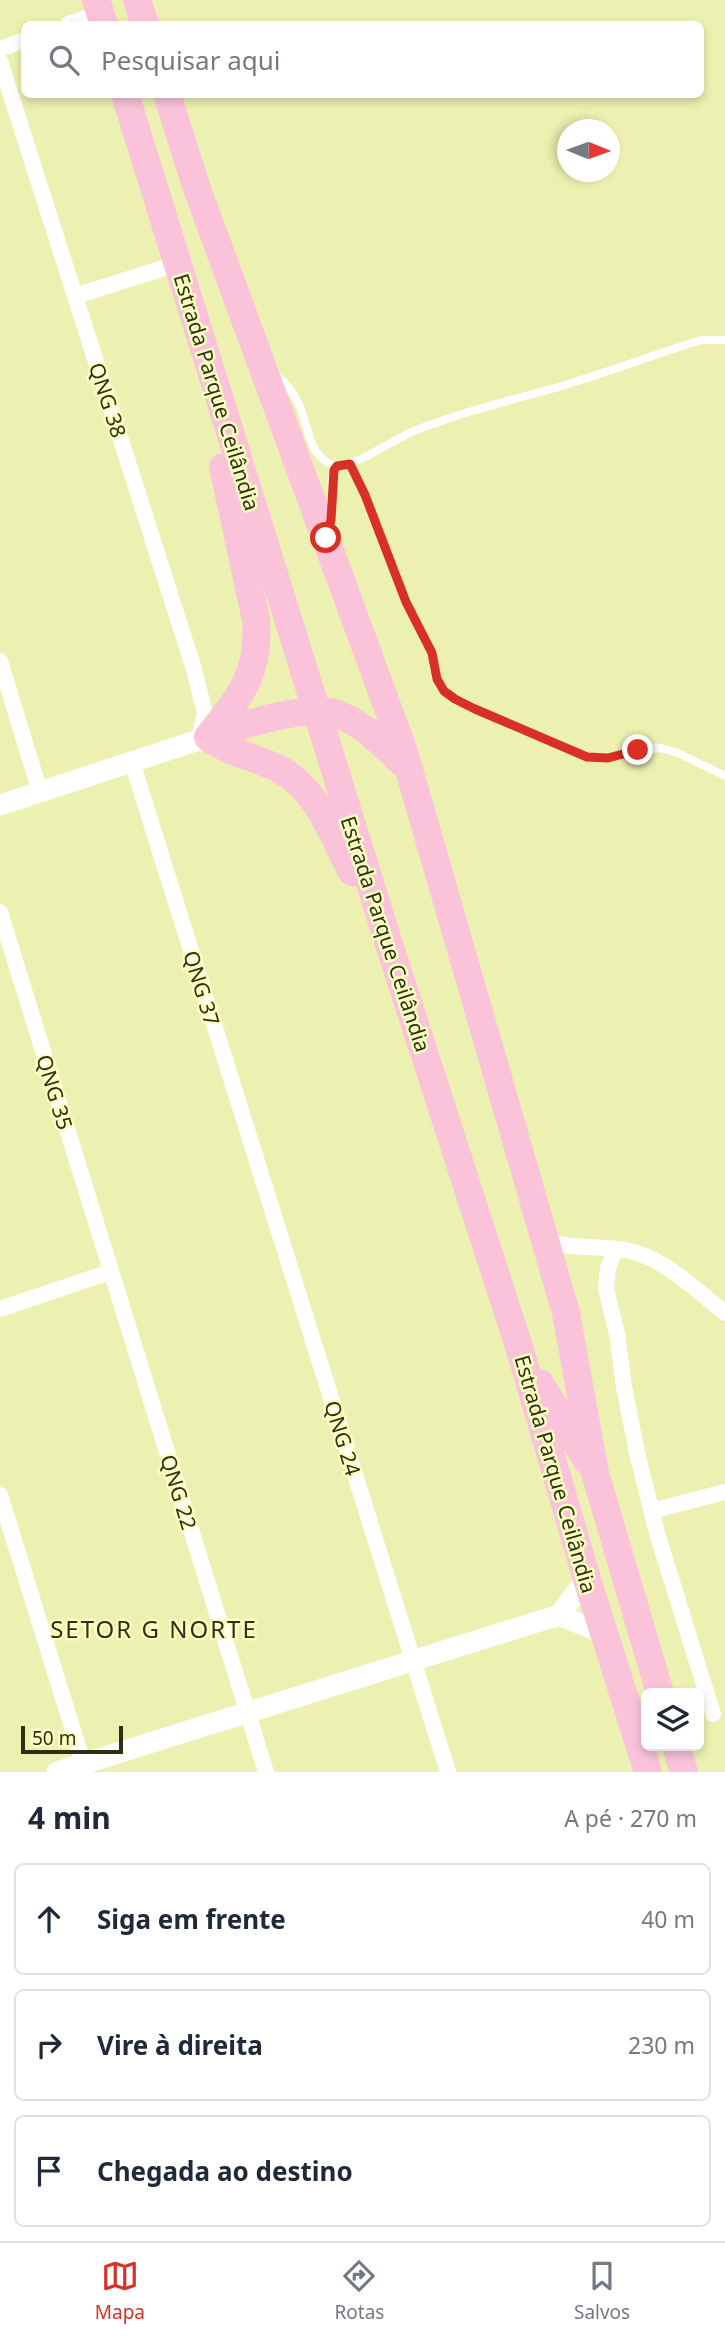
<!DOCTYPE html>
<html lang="pt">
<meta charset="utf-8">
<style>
:root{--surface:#fff;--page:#f2f2f3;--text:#1f2937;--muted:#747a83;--line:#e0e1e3;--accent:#d93025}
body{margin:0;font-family:"Noto Sans",sans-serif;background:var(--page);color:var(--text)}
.controls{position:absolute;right:21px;bottom:21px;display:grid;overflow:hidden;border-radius:10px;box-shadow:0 4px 10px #0003}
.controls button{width:63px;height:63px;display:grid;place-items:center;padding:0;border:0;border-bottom:2px solid var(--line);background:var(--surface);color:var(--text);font:35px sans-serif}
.compass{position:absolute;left:557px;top:119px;width:63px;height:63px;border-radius:50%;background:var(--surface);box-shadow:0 4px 10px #0003;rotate:91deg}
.scale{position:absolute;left:21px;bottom:18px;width:102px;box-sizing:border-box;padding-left:7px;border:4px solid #2e3016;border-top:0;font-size:19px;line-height:24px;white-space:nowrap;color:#2e3016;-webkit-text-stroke:5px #f9ffbe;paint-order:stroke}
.stop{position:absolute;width:21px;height:21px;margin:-16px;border:5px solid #d93025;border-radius:50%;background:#fff}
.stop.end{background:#d93025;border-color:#fff;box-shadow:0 2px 7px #0008}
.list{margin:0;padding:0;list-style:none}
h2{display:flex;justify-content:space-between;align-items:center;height:91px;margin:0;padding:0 28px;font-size:30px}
h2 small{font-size:23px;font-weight:400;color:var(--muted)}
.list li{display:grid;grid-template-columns:46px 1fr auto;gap:21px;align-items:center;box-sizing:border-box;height:112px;margin:0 14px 14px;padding:0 14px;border:2px solid var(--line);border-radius:10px}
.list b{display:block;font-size:26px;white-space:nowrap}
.list em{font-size:23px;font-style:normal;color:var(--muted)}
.icon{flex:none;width:38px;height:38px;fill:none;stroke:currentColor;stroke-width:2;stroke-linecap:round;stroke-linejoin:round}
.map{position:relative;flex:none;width:725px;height:1772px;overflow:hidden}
.search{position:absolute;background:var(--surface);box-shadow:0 4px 10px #0003;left:21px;right:21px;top:21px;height:77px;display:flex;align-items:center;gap:18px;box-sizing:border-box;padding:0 24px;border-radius:10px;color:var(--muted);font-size:26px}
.sheet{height:469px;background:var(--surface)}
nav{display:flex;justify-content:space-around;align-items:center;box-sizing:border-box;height:98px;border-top:2px solid var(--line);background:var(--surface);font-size:19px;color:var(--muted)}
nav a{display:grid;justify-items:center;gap:4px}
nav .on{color:var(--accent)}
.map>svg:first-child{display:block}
</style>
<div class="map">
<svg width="725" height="1772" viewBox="0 0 725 1772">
<rect width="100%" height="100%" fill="#ecf1b1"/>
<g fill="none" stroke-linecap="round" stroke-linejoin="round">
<path stroke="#fff" stroke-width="8" d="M274,373c12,9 20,20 26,34 9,21 8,47 32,58 17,7 63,-27 82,-34 48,-19 98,-31 148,-45 42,-13 84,-28 126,-42l14,-4h23
M350,464l15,31 41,107 26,51 7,30 9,11 57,29 82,34 21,1 30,-8 23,-2 17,5 47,23
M330,521l2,-44 5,-11"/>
<path stroke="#fff" stroke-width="16" d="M68,24l33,-11
M0,49l24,-9
M0,61l193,605 12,47 -5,23
M75,296l102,-32
M0,661l40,131
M132,762l316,1010
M0,912l266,860
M545,1240c28,10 56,5 85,11 34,7 68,41 95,62
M616,1249l-8,19 -2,21 11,45 7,53 13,66 20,80 56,181
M0,1309l110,-37
M0,1495l86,277
M651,1511l74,-19"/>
<path stroke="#fff" stroke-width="21" d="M0,805l208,-68
M559,1615l46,19
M57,1772l502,-157 28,-36"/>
<path stroke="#fac3d9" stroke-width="28" d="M96,0l8,24
M137,0l8,24
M125,94l263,847 132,409 67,229 61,193
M167,94l29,92 207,563 163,564 29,160 65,220
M208,737c32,-41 52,-62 48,-117l-33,-153
M208,737c22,17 45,19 69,31 39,18 56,68 75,104
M208,737c29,-11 97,-32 126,-24 29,9 51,34 73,54
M540,1383l48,79
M676,1746l8,26"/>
</g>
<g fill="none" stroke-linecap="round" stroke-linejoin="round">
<path stroke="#d93025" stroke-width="9" d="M326,538l5,-18 3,-50 3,-4 13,-2 15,31 41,107 26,51 5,26 7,12 11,8 20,10 112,48 21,1 30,-8"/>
</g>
<g text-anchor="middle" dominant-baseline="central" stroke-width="5" stroke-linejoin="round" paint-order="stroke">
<g font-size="21" fill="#2e3016" stroke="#f9ffbe">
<text transform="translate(217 392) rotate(73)">Estrada Parque Ceilândia</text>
<text transform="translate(108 400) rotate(72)">QNG 38</text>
<text transform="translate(386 934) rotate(72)">Estrada Parque Ceilândia</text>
<text transform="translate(202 988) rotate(73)">QNG 37</text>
<text transform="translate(55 1092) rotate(73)">QNG 35</text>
<text transform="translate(343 1438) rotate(73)">QNG 24</text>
<text transform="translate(556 1474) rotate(74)">Estrada Parque Ceilândia</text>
<text transform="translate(179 1492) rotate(73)">QNG 22</text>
</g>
<g font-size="24" letter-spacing="2" fill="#2e3016" stroke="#f9ffbe">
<text x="154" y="1628">SETOR G NORTE</text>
</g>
</g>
</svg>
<div class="controls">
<button><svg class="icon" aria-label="layers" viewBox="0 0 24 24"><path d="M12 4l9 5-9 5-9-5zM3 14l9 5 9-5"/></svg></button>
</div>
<svg class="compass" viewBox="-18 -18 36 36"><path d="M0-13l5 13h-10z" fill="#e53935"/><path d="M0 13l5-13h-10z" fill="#747a83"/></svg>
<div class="scale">50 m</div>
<div class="stop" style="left:326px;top:538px"></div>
<div class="stop end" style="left:638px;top:750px"></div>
<div class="search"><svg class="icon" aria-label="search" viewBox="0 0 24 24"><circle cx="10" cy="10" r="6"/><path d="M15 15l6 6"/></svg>Pesquisar aqui</div>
</div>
<section class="sheet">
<h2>4 min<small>A pé · 270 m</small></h2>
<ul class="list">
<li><svg class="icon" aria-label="ahead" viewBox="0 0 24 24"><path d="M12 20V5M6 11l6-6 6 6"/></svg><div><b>Siga em frente</b></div><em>40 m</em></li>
<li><svg class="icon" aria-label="right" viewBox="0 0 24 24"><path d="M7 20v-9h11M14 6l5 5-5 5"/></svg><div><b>Vire à direita</b></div><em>230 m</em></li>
<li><svg class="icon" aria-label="arrive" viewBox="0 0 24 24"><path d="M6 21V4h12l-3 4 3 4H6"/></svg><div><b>Chegada ao destino</b></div></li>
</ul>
</section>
<nav>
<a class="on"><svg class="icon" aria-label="map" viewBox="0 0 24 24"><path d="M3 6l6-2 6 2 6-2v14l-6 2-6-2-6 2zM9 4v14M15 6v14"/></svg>Mapa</a>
<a><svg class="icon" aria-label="directions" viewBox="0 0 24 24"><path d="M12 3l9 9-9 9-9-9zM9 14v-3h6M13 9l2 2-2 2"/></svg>Rotas</a>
<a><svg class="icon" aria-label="saved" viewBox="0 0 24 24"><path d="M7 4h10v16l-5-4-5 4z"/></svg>Salvos</a>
</nav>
